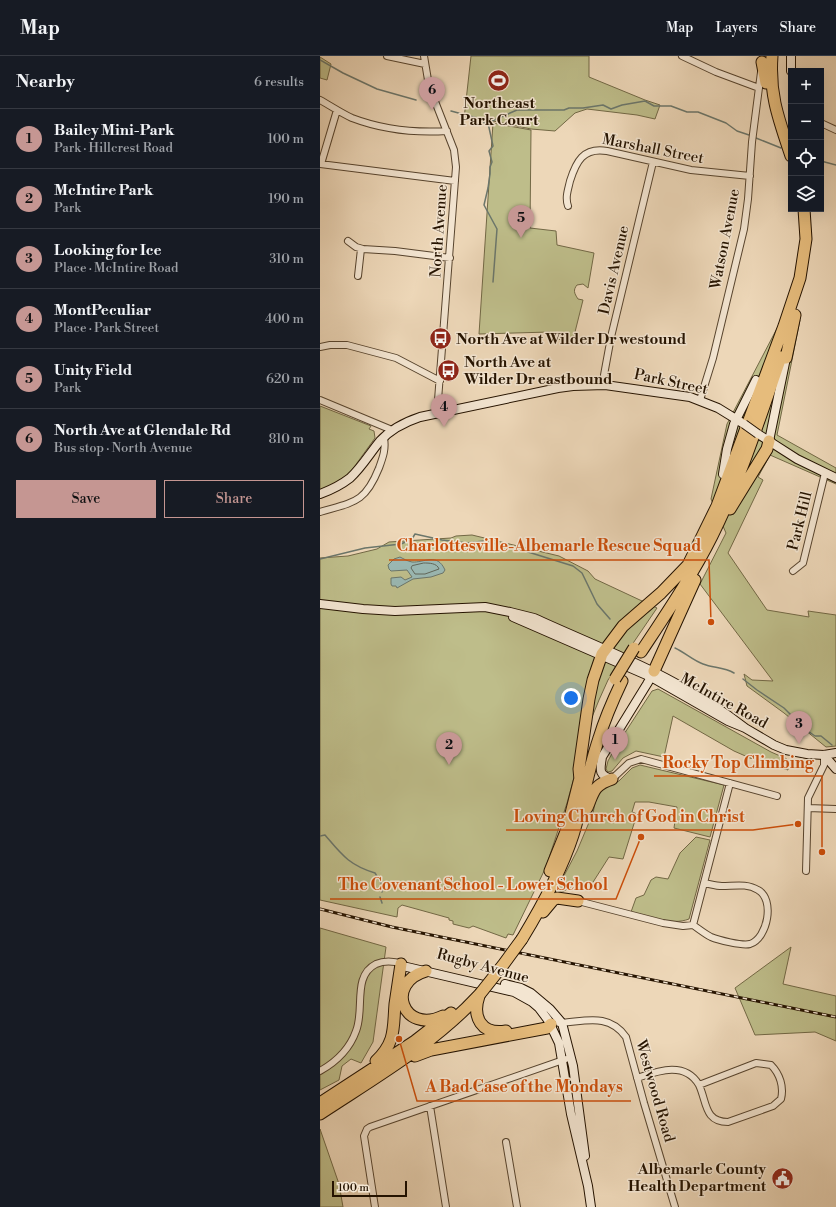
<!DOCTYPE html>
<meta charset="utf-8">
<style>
:root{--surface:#171b24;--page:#242831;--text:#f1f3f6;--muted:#9ea1a6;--line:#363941;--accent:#c59692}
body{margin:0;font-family:"Libre Bodoni",serif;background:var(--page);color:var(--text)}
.controls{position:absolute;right:12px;top:12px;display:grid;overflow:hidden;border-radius:0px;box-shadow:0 4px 16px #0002}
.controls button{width:36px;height:36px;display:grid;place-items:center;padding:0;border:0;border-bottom:1px solid var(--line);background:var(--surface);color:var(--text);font:20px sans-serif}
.scale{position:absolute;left:12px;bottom:10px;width:75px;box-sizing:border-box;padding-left:4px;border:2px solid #251300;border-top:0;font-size:11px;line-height:14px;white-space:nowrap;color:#251300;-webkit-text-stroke:3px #f3e5d1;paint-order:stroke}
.you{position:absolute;left:251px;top:642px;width:14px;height:14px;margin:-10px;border:3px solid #fff;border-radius:50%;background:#1a73e8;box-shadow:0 0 0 6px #1a73e833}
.badge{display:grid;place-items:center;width:26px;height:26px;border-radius:50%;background:var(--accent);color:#111;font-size:13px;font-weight:700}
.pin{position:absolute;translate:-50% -33px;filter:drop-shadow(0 1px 2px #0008)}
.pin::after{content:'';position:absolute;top:21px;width:14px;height:12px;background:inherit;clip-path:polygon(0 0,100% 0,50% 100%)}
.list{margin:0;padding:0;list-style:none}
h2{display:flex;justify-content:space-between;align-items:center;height:52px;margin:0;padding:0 16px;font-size:17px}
h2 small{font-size:13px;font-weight:400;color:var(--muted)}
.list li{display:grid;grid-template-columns:26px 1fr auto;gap:12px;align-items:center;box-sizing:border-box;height:60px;padding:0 16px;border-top:1px solid var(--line)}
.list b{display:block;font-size:15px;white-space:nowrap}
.list p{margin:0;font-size:13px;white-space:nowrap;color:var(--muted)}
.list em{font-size:13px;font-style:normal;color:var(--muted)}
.actions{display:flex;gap:8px;padding:12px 16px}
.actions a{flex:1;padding:9px 0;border:1px solid var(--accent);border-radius:0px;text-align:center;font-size:14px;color:var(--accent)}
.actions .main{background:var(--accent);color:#111}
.icon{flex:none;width:22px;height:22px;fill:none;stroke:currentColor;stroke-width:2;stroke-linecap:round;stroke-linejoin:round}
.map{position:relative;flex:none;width:516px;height:1151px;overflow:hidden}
header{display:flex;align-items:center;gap:24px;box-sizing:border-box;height:56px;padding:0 20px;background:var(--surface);border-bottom:1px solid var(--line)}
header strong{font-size:19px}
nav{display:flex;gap:22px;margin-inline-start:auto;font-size:14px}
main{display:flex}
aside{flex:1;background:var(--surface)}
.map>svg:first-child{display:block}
</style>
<header>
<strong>Map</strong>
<nav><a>Map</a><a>Layers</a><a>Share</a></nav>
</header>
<main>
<aside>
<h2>Nearby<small>6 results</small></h2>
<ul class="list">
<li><span class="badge">1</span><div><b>Bailey Mini-Park</b><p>Park · Hillcrest Road</p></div><em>100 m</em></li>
<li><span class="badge">2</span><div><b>McIntire Park</b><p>Park</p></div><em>190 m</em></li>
<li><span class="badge">3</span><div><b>Looking for Ice</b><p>Place · McIntire Road</p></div><em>310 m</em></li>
<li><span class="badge">4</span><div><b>MontPeculiar</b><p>Place · Park Street</p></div><em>400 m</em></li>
<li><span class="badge">5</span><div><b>Unity Field</b><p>Park</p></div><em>620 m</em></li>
<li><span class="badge">6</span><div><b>North Ave at Glendale Rd</b><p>Bus stop · North Avenue</p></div><em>810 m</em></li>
</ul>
<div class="actions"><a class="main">Save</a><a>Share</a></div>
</aside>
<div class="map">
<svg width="516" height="1151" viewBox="0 0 516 1151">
<rect width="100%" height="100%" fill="#edd7b8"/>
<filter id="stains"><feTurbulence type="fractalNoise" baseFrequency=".005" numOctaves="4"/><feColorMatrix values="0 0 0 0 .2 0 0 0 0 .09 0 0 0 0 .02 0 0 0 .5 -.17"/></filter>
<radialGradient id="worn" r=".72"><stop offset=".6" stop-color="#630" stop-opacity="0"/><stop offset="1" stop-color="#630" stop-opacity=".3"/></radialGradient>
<path fill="#bebd8a" stroke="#726845" d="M151,0h118v21l56,23 15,5 -5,14 -18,-4 -50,-6 -12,4 -20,18 -24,-2 -38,-8 -29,-2z
M0,1l11,7 -4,16 -7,-2z
M173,67l38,7 -1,98 26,3 1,14 37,8 -6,35 -5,-4 -6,1c-4,5 -3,8 1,14l5,1 -10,40 -22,-1 -1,-7 -71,2z
M464,259l16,5 -23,115 59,33v16l-66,-29 -12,22 5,3 -35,73 39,57 42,7 -1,-6 28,4v131l-10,1 -42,-34 -37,-27 -3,-12 8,6 21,1 -73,-97 26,-51 -15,-34 16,-75z
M0,350l51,20 -2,3 5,2 1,7 -26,36 -17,11 -12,5z
M152,479l87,21 29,15 7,8 62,29 -49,72 -9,20 -11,27 -21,76 -21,64 -33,68 -5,-1 -2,4 -33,-12 -4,2 -16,-4v-3l-4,-1v-2l-47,-13 -4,3 -1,9 -77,-17v-342l28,-2 29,-7 12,-7 62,-4 5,-2z
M338,633l113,63 16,7 1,11 -38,-12 -16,-7 -61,-35 -9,41 -28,-6 -13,7 -11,13 -4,1 -2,-3 2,-8 7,-13 37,-57z
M320,709l84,20 -14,52 -36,-9 3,-21 -28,-5h-14l-3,10 5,2 -14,45 -14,-2 -21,33 -15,-4 -11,6 -5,-3 20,-38 16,-38 4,-19 5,-5 17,-8 13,-13z
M376,781l14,3 -21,79c-18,7 -40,-3 -58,-7l5,-14 8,-3 7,-15 5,-3 12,2 12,-26z
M0,872l66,19 -13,95 -12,21 -10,-4 -9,7 -3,14 -19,10z
M471,891l-8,37 53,12v45l-21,-9 -60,3 -20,-47z
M0,1073l19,55 4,23h-23z"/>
<path fill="#9ab8b3" stroke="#6b766b" d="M80,501c4,2 7,4 12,5 12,1 25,-10 33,8l-2,3 -12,4 -18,2 -16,9 -1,-2h-4l-1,-2v-6l10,-1 4,3 7,-3 -5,-7 -16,1 -2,-2 -1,-4 6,-6z"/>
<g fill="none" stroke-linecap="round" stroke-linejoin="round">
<path stroke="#60665a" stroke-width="1" d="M104,507c5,0 13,0 15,6l-14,5h-10l-4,-6 1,-2z"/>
<path stroke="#6b766b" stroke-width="1.5" d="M0,4l23,13 34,16 39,11
M131,55l30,8 4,5 32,-14h47l5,-2h14l20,-3 8,4 11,-4 23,-4 9,5h17l16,6h11l28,11 11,8 12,4
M168,67l5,23 -4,5 3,11 -2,5v7l-2,14 -4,17 13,24 -4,53
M436,82l25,10
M501,105l15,4
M0,503l45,-11 36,-4 11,-5 3,-5 27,6 25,3 17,-2 41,10 48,15 9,7 15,31 13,15
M355,592c9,4 19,13 28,16 10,4 21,3 31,9
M423,623l14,11 27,18 21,21 10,7h6l11,9
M0,780l5,-1c17,20 24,30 50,38l8,13 -1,6
M60,841l2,6"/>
<defs>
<path id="street" d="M67,0l38,8
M104,0l5,30 25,64 2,17 -19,246
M362,0l34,16 43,16
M0,44c11,6 21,13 32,18 29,11 64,15 95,13
M501,67l15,7
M0,108l135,17
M1,108l16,-54
M248,150c-3,-9 0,-16 2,-25 6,-19 13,-34 37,-30l84,19 59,6
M28,185l8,6 7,2 32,2 55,7
M38,220l3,-27
M0,291l10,-2h17l49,13 44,23
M285,329l-1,-10 7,-38 42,-175
M0,344l72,30
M380,344l13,-42 31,-129 4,-30 4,-57 9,-70
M0,456c34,-10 45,-9 59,-44 4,-11 7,-19 5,-30
M473,515l10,-8 22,-90
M292,723l17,-16 12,-4 136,37
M488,752l28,1
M486,815l2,-73 16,-33v-10
M258,845l85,22 20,3 10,-1
M373,869c6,4 12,9 18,12 7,3 31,9 39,7 18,-6 25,-45 8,-54 -11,-7 -24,-4 -36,-4 -6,0 -12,-2 -18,-3
M373,869l37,-142
M239,967c25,-1 49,-11 67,14l18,66 31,104
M436,1007l15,2c9,9 13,22 10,34l-8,7 -45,16c-24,0 -21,-20 -29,-37z
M0,1015c16,-9 30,-23 36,-40 9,-22 -4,-55 20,-67 9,-4 18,-3 27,0
M317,1022c21,-7 48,-17 62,7
M110,1050l16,101
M186,1086l11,65
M55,1151l-11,-71 3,-7 3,-2 196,-68"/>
<path id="secondary" d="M471,0v15
M438,378l39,25 39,19
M449,385l17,-83
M403,418l4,-25 7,-25 22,-44
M0,438c11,-4 21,-9 30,-16 12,-11 20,-25 30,-37 11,-12 25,-19 40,-24l138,-29 15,-2 32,-1 85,12 28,11 26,16
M0,548l43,5 32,2 90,-4 25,5 24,6c72,33 148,60 211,110
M193,561l138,60 77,44 17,7 29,17 12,5 21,4 17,1 12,-2
M504,699l12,14
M292,723c-14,-4 -12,-9 -10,-22l45,-73 7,-12
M87,911l107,25 18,10 7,6 9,12 11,23 12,71 17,72 3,21
M185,928l16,4 10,5 19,16 12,14 11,43 12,90"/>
<path id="highway" d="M452,0c-3,39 7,64 19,100
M442,6l4,21
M466,302l9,-43
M410,453l37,-60 2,-8
M321,596c25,-38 51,-76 71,-116 29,-58 48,-119 69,-179
M334,615l41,-91
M260,724l-1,-11 10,-70 4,-19 9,-26 21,-28 38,-33 27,-28 29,-59 67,-180 16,-48 6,-39 -2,-30
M267,752c7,-17 7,-23 25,-29
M230,815l17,-42 14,-55
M223,856l10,-12 4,-2 21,3
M202,883c20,-33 39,-67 51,-104 10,-32 15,-65 26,-97 6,-20 14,-38 23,-57
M106,915c-42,12 -23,64 17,45
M159,940c-7,21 2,39 27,35
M95,1000l16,-6 116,-22 4,-4
M56,1005c20,-19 17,-33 19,-57 2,-14 4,-27 6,-40
M0,1047l95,-62 36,-28
M0,1058c56,-37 114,-70 160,-120"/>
</defs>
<use href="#street" stroke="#57442e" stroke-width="8"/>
<use href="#secondary" stroke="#251300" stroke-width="10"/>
<use href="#highway" stroke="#251300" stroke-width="13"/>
<use href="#street" stroke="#f3e5d1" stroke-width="6"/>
<use href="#secondary" stroke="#f3e5d1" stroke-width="8"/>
<use href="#highway" stroke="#e6bc7c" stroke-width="11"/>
<defs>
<path id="rail" d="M0,853l72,18 49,10 395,80"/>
</defs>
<use href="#rail" stroke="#251300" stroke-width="3"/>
<use href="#rail" stroke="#f3e5d1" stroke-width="1.5" stroke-dasharray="4.5" stroke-linecap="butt"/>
<defs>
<path id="secondary-bridge" d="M424,368l14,10"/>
<path id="highway-bridge" d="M295,623l19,-31
M160,938l23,-29 19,-26"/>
</defs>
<use href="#secondary-bridge" stroke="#251300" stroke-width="10" stroke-linecap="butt"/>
<use href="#highway-bridge" stroke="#251300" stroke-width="13" stroke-linecap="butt"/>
<use href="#secondary-bridge" stroke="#f3e5d1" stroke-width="8"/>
<use href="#highway-bridge" stroke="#e6bc7c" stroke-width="11"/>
</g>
<defs>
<symbol id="stadium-disc" viewBox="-11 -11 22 22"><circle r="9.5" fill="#8f2418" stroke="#f3e5d1"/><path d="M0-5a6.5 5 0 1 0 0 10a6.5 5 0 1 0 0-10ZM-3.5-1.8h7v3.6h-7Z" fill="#fff"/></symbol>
<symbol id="bus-disc" viewBox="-11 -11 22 22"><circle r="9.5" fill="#8f2418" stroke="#f3e5d1"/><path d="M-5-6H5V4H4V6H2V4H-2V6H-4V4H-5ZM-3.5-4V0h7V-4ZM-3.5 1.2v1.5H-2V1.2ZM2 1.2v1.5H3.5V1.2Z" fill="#fff"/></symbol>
<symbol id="civic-disc" viewBox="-11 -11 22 22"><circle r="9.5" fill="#8f2418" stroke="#f3e5d1"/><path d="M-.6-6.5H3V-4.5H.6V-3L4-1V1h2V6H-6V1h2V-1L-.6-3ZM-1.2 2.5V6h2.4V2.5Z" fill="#fff"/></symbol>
</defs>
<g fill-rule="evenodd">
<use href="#stadium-disc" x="166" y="12" width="25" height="25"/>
<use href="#bus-disc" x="108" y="270" width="25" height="25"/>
<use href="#bus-disc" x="116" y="302" width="25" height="25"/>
<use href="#civic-disc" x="450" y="1110" width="25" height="25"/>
</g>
<g text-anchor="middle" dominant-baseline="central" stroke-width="3" stroke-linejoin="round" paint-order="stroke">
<g font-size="15" font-weight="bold" fill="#251300" stroke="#f3e5d1" text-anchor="start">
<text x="179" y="47" text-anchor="middle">Northeast<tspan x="179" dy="17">Park Court</tspan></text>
<text x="136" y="283">North Ave at Wilder Dr westound</text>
<text x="144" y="306">North Ave at<tspan x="144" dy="17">Wilder Dr eastbound</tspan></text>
<text x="446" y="1113" text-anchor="end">Albemarle County<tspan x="446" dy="17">Health Department</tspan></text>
</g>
<g font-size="15" fill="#251300" stroke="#f3e5d1">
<text transform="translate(333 93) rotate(11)">Marshall Street</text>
<text transform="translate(119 175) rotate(-86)">North Avenue</text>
<text transform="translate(405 183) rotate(-79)">Watson Avenue</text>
<text transform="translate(294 214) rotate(-77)">Davis Avenue</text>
<text transform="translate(351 326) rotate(12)">Park Street</text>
<text transform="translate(480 465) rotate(-76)">Park Hill</text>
<text transform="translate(404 645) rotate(29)">McIntire Road</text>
<text transform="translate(163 910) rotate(15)">Rugby Avenue</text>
<text transform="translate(335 1035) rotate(74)">Westwood Road</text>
</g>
</g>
<path fill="none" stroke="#cb4e0a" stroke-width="1.5" d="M391 566L389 504H69M502 796L502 720H334M478 768L433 774H186M321 781L296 843H10M79 983L97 1045H311"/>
<g fill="#cb4e0a" stroke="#f3e5d1" stroke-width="1.5">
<circle cx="391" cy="566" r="4"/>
<circle cx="502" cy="796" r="4"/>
<circle cx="478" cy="768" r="4"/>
<circle cx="321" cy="781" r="4"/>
<circle cx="79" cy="983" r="4"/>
</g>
<g font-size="16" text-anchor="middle" font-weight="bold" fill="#cb4e0a" stroke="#f3e5d1" stroke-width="3" stroke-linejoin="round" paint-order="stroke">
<text x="229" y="495">Charlottesville-Albemarle Rescue Squad</text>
<text x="418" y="712">Rocky Top Climbing</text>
<text x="309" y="766">Loving Church of God in Christ</text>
<text x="153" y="834">The Covenant School - Lower School</text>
<text x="204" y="1036">A Bad Case of the Mondays</text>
</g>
<rect width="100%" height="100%" filter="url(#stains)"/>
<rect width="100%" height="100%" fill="url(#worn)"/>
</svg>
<div class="controls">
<button>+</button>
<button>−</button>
<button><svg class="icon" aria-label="locate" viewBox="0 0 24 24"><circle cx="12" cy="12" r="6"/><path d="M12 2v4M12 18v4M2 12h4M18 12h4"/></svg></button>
<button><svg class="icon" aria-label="layers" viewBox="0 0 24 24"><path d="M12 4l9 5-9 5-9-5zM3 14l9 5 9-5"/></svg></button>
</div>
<div class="scale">100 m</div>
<div class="you"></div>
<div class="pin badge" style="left:295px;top:704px">1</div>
<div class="pin badge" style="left:129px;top:709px">2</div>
<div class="pin badge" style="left:479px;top:688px">3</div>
<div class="pin badge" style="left:124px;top:371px">4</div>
<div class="pin badge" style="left:201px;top:182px">5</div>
<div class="pin badge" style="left:112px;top:54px">6</div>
</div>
</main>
